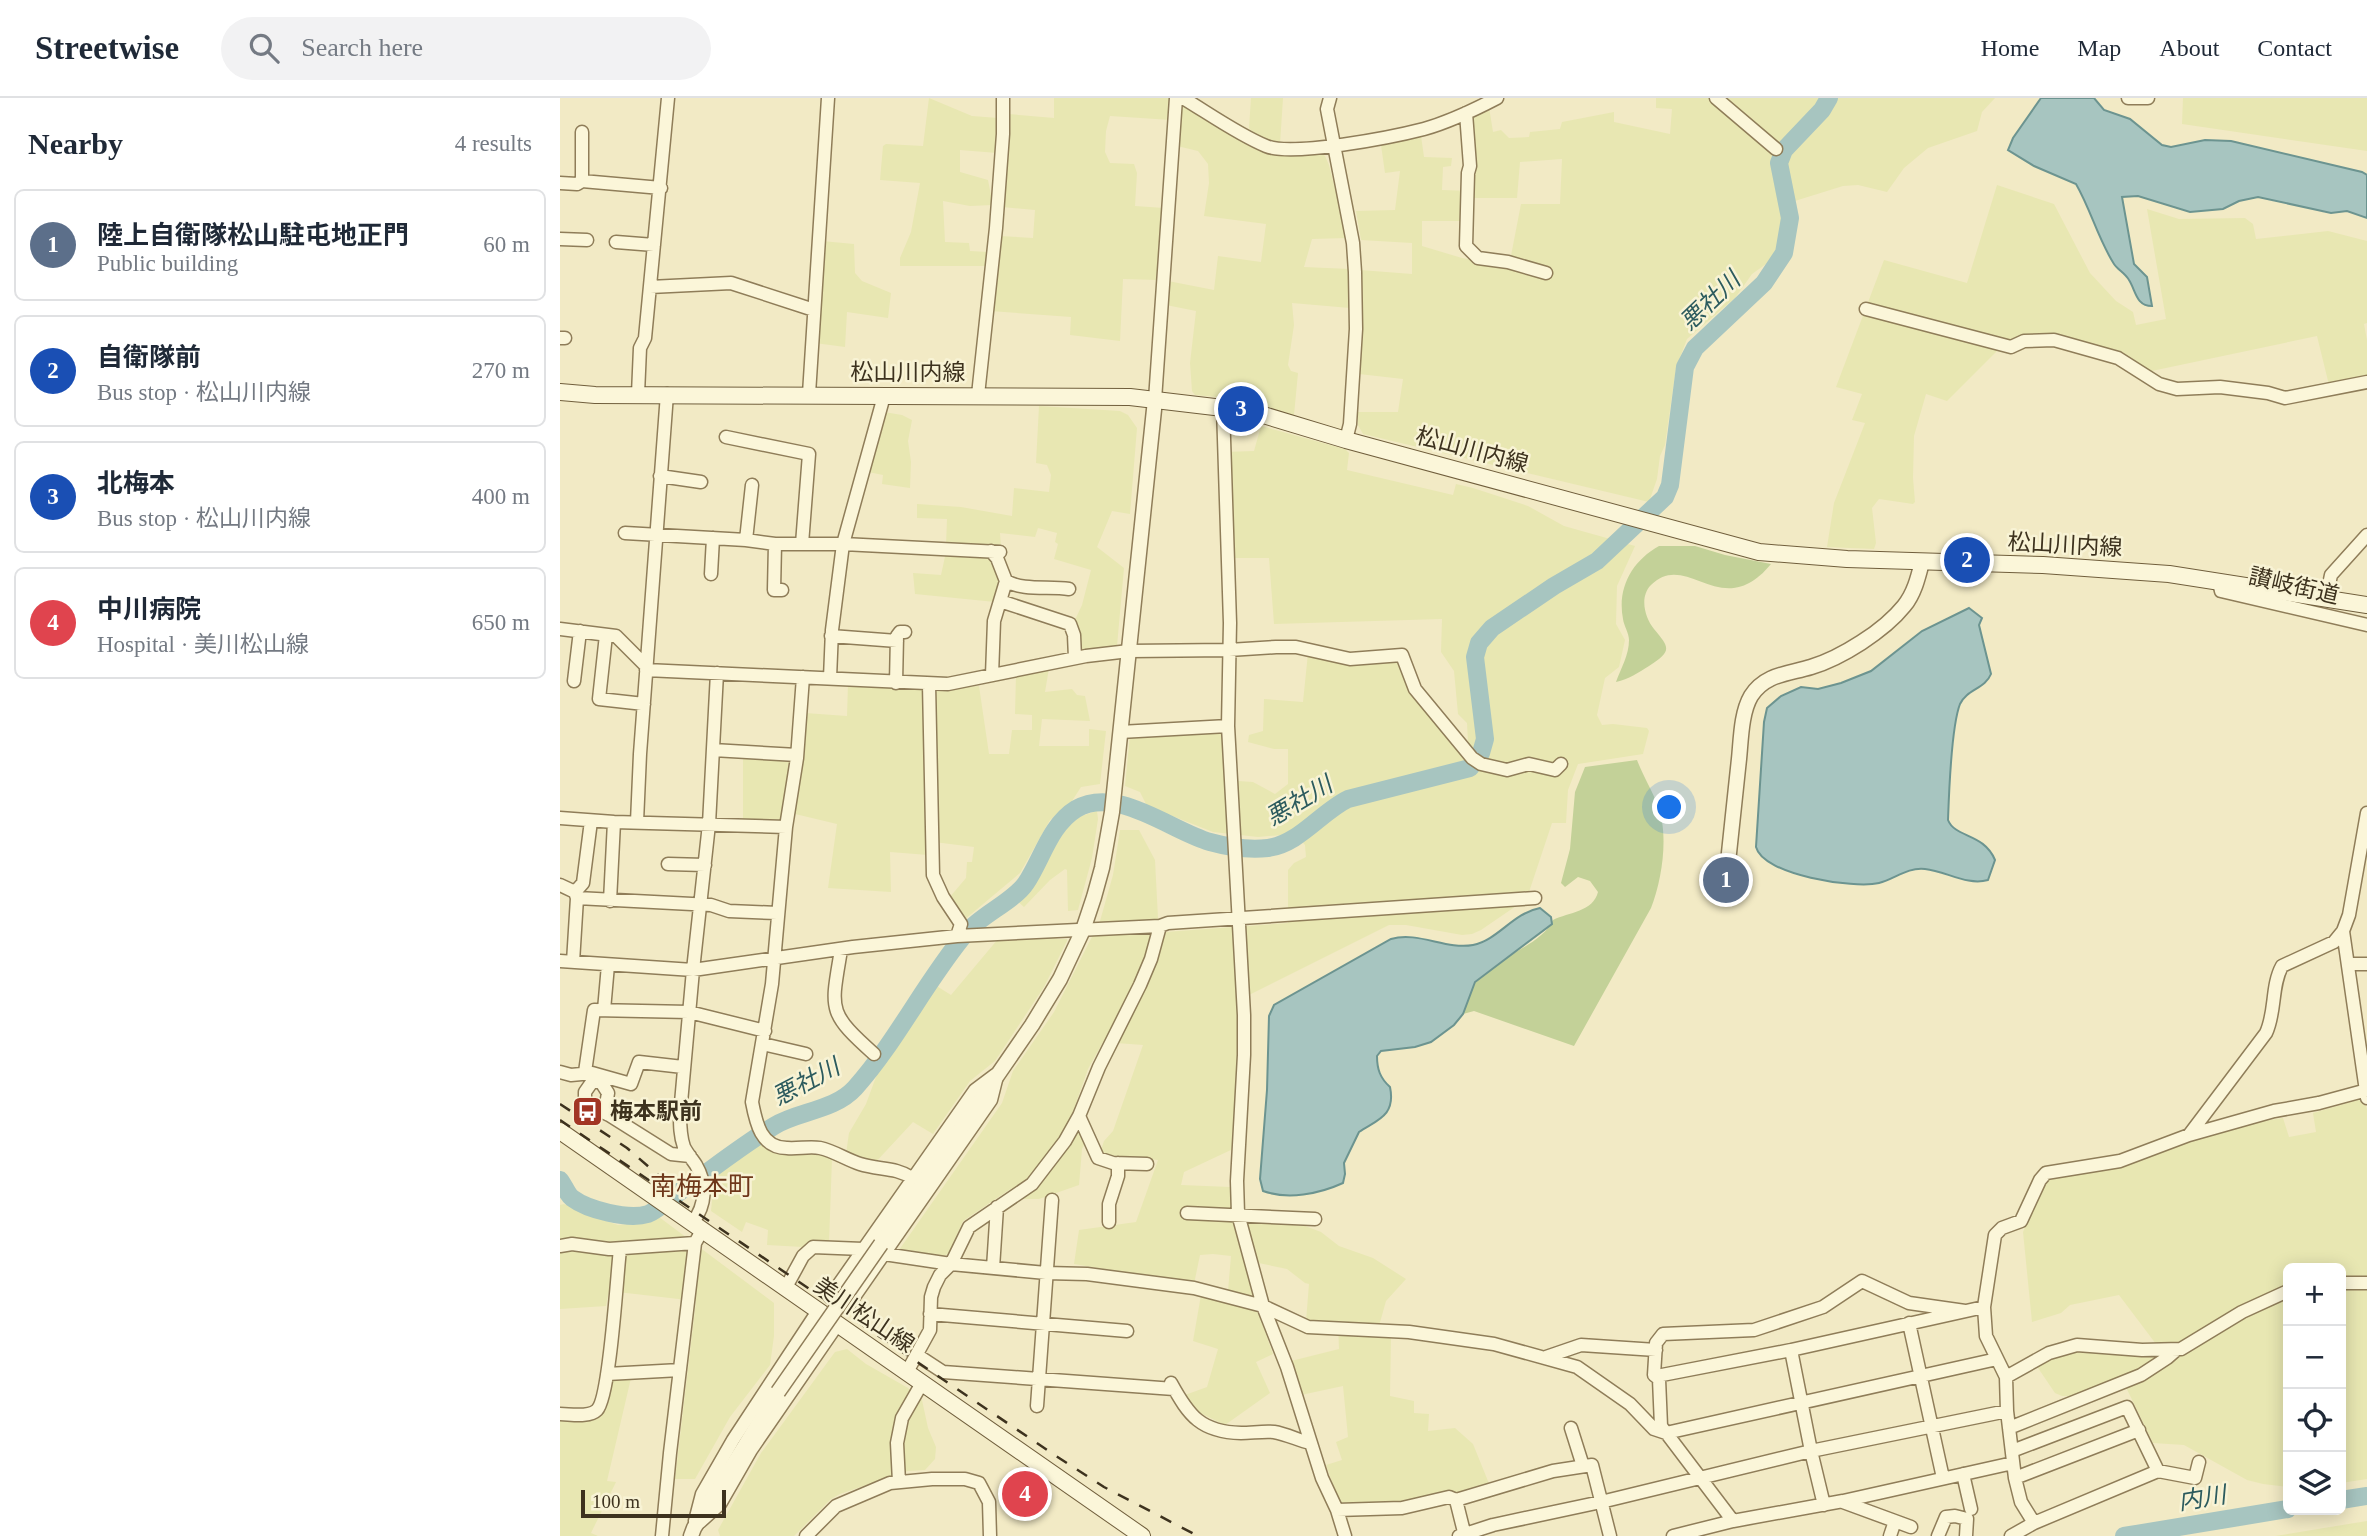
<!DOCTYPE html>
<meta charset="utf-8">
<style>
:root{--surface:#fff;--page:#f2f2f3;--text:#1f2937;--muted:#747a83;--line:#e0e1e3;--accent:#a23524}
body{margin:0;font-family:"Times New Roman","Noto Sans JP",serif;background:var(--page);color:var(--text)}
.controls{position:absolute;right:21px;bottom:21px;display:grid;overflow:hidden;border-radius:10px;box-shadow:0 4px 18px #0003}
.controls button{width:63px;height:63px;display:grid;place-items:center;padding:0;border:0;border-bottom:2px solid var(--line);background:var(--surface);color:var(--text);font:35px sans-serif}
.scale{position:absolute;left:21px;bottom:18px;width:145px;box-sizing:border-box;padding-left:7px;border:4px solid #3d321e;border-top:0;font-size:19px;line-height:24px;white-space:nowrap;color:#3d321e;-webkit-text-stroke:5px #f8f3d5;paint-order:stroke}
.you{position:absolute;left:1110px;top:710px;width:24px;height:24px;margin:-18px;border:5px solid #fff;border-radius:50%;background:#1a73e8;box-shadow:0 0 0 10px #1a73e833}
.badge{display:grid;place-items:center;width:46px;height:46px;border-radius:50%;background:var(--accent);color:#fff;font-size:23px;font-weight:700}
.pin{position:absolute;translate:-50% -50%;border:4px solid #fff;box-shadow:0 2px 7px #0006}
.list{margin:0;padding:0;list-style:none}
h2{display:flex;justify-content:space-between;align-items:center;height:91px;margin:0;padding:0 28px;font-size:30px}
h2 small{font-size:23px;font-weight:400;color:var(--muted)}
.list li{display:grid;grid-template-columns:46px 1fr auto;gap:21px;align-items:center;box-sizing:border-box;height:112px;margin:0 14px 14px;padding:0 14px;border:2px solid var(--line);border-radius:10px}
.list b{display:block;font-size:26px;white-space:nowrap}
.list p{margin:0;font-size:23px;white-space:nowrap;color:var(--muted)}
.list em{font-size:23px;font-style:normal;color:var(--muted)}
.icon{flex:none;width:38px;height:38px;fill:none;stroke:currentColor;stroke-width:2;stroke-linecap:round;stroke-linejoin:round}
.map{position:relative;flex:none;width:1807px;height:1438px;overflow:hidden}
header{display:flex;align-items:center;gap:42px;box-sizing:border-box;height:98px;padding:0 35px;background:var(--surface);border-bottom:2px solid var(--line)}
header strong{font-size:33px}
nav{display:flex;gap:38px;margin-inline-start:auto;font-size:24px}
.search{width:490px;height:63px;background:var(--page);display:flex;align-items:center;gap:18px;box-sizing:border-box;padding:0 24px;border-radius:38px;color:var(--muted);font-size:26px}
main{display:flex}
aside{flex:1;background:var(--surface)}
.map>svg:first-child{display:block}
</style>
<header>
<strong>Streetwise</strong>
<div class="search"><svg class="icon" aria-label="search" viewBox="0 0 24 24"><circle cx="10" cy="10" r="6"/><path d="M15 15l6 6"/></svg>Search here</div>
<nav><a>Home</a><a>Map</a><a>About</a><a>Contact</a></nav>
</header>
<main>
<aside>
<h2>Nearby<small>4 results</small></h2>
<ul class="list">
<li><span class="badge" style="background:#5c6f8a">1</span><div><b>陸上自衛隊松山駐屯地正門</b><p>Public building</p></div><em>60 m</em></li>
<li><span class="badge" style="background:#1a4fb4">2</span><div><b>自衛隊前</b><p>Bus stop · 松山川内線</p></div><em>270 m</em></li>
<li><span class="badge" style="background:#1a4fb4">3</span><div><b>北梅本</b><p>Bus stop · 松山川内線</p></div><em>400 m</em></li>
<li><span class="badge" style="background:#e0444e">4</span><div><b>中川病院</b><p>Hospital · 美川松山線</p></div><em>650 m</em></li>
</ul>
</aside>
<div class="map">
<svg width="1807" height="1438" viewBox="0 0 1807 1438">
<rect width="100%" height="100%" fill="#f2eac5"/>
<path fill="#e8e7b2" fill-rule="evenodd" d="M369,0l43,18 26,2 -1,35 -37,-3v22l28,8 5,25 -23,1 -27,-5 2,41 24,1 1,8 18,1 -2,14h-86v-8l11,-26 9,-49 -40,-3 3,-34 3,-2 37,2z
M494,0h116l3,3 -2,19 -61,-4 -4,15 -1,21 5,11 24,1 3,9 -2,33 29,2 -6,72 -35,-1 -3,62 -50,-6 1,-18 -81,-6 9,-75 34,2 2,-28 -33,-3 6,-93 46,4z
M691,0h32l-3,46 -25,-9 -6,-7z
M1096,0h339l-13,14 -5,19 -49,17 -24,20 -17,24 -29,-7 -15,1 -61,19 -1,27 -5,18 -10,14 -14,10 -17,24 -48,41 -11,29 -11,77 -5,11 -3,23 -8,23 -286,-68 -5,-9v-13h40l5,-33 -44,-5 1,-104 52,4v-31l-51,-3 -5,-29 39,-1 5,-39 -15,2 -4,-28 40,-9 3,21 28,1 -1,8 -8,1 -1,23 30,1 3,-24 -4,-51 18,-9 4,25 8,-2 8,8 20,-1 1,-5 30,-3 2,-7 52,-10v10l56,12 2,-25 -16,-1zM1002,61l-2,45h-39l-12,62 -47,-8 -40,-12v-25h40l1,-23h54l3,-36z
M1623,0h184v53l-185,-27z
M620,5l97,51 11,1 29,-4 8,5 4,9 18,73 -35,1 -8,28 46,2v39l-58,-5 2,22 -6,40 3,6 7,2 -4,42 -39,-10 -6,-5 -54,-5 -3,-4 -2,-28 6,-52 -30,-6 2,-24 46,9 4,-34 43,6 5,-38 -62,-8 5,-33 -1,-19 -10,-13 -21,-5z
M1437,87l57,19 36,69 26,28 17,11 3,13 30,-6 -19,-110 32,10 66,-1 8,6 3,15 72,-8 39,10v82l-3,1 3,16v38l-38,7 -12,-49 -170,36 -101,-37 -27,1 -20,13 -52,52 -21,-7 -12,42 -1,42 2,24 -2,2 -34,-5 -7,9 4,35 -2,6 -47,-2 7,-44 31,-80 -13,-3 10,-26 -26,-7 48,-127 83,23z
M262,143l32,3 1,29 7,8 29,12 -3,25 -41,-6 -2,35 -30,-4z
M479,308l81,5 8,4 9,13 -7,86 -18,-3 -15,36 27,21 -7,78 -39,7 -4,-31 8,-17 9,-35 -37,-11 4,-15 -3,-2 2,-9 -19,-5 -3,9 -35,-4 1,14 -55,-2 1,-26 -30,-1v-14l44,3 51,9 2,-28 35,4 2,-17 -4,-10 -11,-2z
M324,314l18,3 10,5 -4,21 3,21 -1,26 -28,-4 1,-9 -15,-3z
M701,328l84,23 4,4 -2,17 106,25 3,-11 17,4 55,18 36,20 71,20 -18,40 -1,38 9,16 -6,27 -14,11 -8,37 5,10 11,-1 34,4 2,3 -6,23 -65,10 -10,26 -2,33h-14l-24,72 -9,9 -38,26 -9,4 -10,1 -56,-10h-17l-140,70 -10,53 -6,101 -49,23 -3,13 49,2 3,32 72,7 16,6 18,14 34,12 33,21 -20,22 -9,32 14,3 -1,60 24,5v12l15,1 -1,17 27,-3 18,16 17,42 -33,9 -55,7 -62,3 -14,-40 16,-5 -6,-18 12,-5 -5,-51 -42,9 -10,-34 48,-12 -1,-26 -32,-2 3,-37 -4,-1 -18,-14 -43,-9 9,38 20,56 -17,8 14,31 -45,32 -25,-12 -15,-18 22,-8 11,-38 -25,-8 8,-46 27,-4 3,-35 -18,-2 -13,1 -6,29 -120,-20 5,-34 57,-8 22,-62 -51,-5 -6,-5 3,-9 9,-10 30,-86 -40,-3 -15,27 -19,54 10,5 6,15 -3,6 -3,36 -40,14h-17l-10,-11 -49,33 -14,32 -5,3 -45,-6 103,-147 11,-32 41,-59 46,-91 13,-46 7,-45h19l16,30 3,58 7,14 123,-9v-53l6,-7 12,-6 -1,-12 -5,-6 -18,-4 -24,2 -45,-5 -66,-26 -7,-14 -15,-6 5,-51 91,-5 4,54h7l6,-3 15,1 22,12 13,-10v-35h-14l-26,-7 1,-7 14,-4 1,-32 39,3 5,-49 90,6 57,89 13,-6 -1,-19 -9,-9 -4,-43 -13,-19 1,-33 -168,5 -5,-66h-40l-5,-106 30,-1z
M386,454l42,2 5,6 9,21 -7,21 -80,-8 -2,-21 28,2z
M489,570l-4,24 27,-3 5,6 8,1 5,25 -48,-2 -3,27h50v-17l17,2 -6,53 -19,3 -9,14 -22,19 -30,53 -56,47 -15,-22 17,-20 1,-16h5l2,-15 -40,-5 2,-152 43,-4 10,68h20l3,-24h20v-15l-17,-1 1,-39z
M288,586l76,4 4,167 -38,-3 1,40 -63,-4 9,-64 -46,-11 14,-100 42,3z
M183,657l48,4 -9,67 -39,-2z
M537,713l1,8 -6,39 -14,52 -10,1 -1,-41 -2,-1 -15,11 -26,27 -8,-7 13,-12 36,-58 13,-13z
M488,838l10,3h9v2l-23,46 -49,74 -25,20 -37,53 -20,-12 -40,43 -27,-11 3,-21 17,-29 14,-38 55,-81 16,10 47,-56z
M1798,1002l6,1 3,8v370l-26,4v-215h-53v219l-25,-3 -16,-4 -63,-35 -31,-2 -31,-64 -45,17h-15l-7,-3 -19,-28 41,-15 79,-6 -37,-49 -49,10 -9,8 -29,9 -9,-90 20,-45 6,-7 77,-15 51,-23 80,-20 26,-4 6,19 27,-5 -3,-19z
M201,1044l10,9 46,1 15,6 -3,85 -26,4 -36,-2 1,-15 -22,-8 -4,10 -31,-21 3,-32 20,-19z
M4,1106l24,11 30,10 33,-3 8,-5 115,86v33l-4,29 -40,52 -35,62h-20l21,-178 -87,-10 -3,15 -46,3v-104z
M287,1251l19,15 42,24 14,12 6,28 8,19 -1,12 -10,11 -17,1 -68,23 -9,5 -37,37h-74l-2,-6 43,-77 74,-101z
M55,1280h16l-24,103 9,1 -25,51 7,3h-38v-118l33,-1 17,-35z
M1807,1423v15h-92z"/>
<path fill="#c3d198" d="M1099,448h36l30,9 46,9c-49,60 -84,-15 -120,21 -12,12 -6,33 3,44 16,19 18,22 -5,37 -11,7 -20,13 -33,16 5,-14 13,-27 13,-42 0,-7 -5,-14 -6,-21 -6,-31 9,-58 36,-73z
M1077,662c6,16 15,30 21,46 11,29 4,74 -7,102l-77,138 -100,-35 -11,3c4,-10 6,-23 12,-32 17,-25 65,-34 78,-62 16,-8 40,-8 45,-28l-8,-11 -12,-4 -13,10 -4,-4 9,-34 5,-57 10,-25z"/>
<path fill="#a7c5c0" stroke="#6c9490" stroke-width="2" d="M1481,0h53l10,12 26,9 32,26 9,2 34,-7 26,1 131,31 5,3v43l-20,-7 -16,2 -73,-16 -19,4 -16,8 -33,3 -52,-16 -16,1 12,67 13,13 5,29c-16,0 -16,-15 -23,-26 -4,-7 -11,-10 -15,-16 -16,-25 -23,-54 -38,-80l-42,-18 -26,-16 5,-12z
M1409,510l13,10 -3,7 12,49c-6,15 -24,15 -31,30 -9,23 -11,89 -12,116 7,18 36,13 47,40l-7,20c-21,6 -42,-9 -63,-11 -18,-2 -30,10 -46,14 -25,6 -116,-8 -123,-36l8,-125 3,-14 14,-12 20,-9 17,2 23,-6 30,-12 51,-40z
M980,810l11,9 1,7 -77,58 -12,32 -9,11 -23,17 -16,5 -34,4 -4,5c0,13 3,22 13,31 6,29 -13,33 -31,45l-15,31 1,11 -2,9c-24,11 -55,17 -80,8l-3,-12 7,-89 2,-74 5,-11 117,-66c27,-8 55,11 82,6 25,-5 40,-32 67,-37z"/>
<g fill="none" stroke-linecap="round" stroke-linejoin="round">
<path stroke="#a7c5c0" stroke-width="18" d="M0,1082c4,5 7,14 12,18 16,12 56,22 76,16 10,-4 21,-15 30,-21 32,-22 63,-47 96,-67 24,-15 60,-15 81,-38 42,-47 70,-106 111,-155 15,-18 48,-32 60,-50 16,-24 24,-58 50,-74 41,-24 95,22 134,33 18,5 40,8 58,6 31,-4 53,-36 80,-49l122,-31 11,-15 4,-14 -10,-82 4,-14 13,-15 62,-42 43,-25 68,-64 5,-12 15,-118 10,-19 69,-65 20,-30 6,-35 -11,-55 5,-13 38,-40 7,-12
M1781,1402l26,-4
M1564,1438l164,-27"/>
<defs>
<path id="minor" d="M623,0c25,15 56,37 83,48 26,11 127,-9 158,-17 25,-7 50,-19 73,-31
M770,0l-3,11 26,134 2,29 1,57 -6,95 -4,16
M1156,0l60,51
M1568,0h20
M906,15l4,53 -2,7 -2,73 12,12 30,4 38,11
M22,34v49
M0,85l17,1 5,-3 79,7
M0,141l27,1
M56,144l38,3
M90,189l81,-4 83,27
M1306,211l145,38 13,-6 30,-1 64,18 41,26 18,5 43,-2 48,6 17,5 82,-16
M0,240h5
M78,296l2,-46 5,-10 23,-240
M249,296l19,-296
M418,297l18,-167 7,-94v-36
M595,302l21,-302
M663,310l7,215 -2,103 16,289v40l-7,126 1,33 25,92 24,61 35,111 15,32 8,26
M166,339l83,17 -7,90
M100,378l41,6
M65,435l121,7 29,4h68l157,8
M186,442l6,-55
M215,446l-1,46h8
M431,453l6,7 9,23 -12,40 -2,54
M151,476l2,-36
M446,483c17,10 43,5 63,8
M1659,484l2,9 146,34
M1766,501l5,-24 36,-40
M440,503l70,23 4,11 1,23
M0,531l56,7 31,31
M46,537l-7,64 45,5
M271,538l66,5
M86,572l302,14 138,-28 43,-5 100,-1 47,-3h20l54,12 52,-4 13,34 57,69 9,6 26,6 22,-6 26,6 6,-6
M243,579l-6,81 -11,69 -14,157 -20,118c4,21 9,46 35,46 11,1 23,-2 33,0 14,3 27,12 40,16 19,6 36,3 52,14
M270,580l2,-48 11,-86 41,-148
M14,583l6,-50
M336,585l1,-47 3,-4h5
M369,586l4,191 10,22 18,27 -4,12
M560,634l108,-6
M153,652l84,5
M1807,715l-18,102 -6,16 24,167
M0,720l54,4 172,5
M77,724l3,-68 27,-360
M108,766l37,1
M0,787l15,7 2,6 134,7 18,6 48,2
M15,794l8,-9 8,-62
M50,803l4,-79
M281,852c-10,60 -14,62 33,104
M0,863l133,9 160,-23 104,-11 203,-10 8,-3 367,-25
M13,864l4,-64
M1788,866h19
M44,912l4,-45
M203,946l43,10
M0,974l11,3 21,-2 39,11 8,-22 44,5
M25,974l9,-62 95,2 76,19
M49,1017l-3,-10 2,-12 -7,-11h-9l-7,10v7l5,7 19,9 62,39 19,2
M519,1018l19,42 15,5 34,1
M1629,1037l77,-102c10,-21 5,-47 16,-67l52,-24 9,-11
M627,1115l128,6
M133,1124c13,-17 14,-38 3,-57 -4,-6 -9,-12 -12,-18 -4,-11 -4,-22 -4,-33l13,-144 16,-146 8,-151
M549,1124v-18l9,-28v-13
M0,1148l12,-2 37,5 86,-6
M433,1170l4,-61
M1781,1185h26
M225,1191l18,-33 10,-9 50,2 21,5 67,10 95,9 41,1 107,14 69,18 45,21 101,5 85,12 83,23 53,37 24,25 12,4 331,-74
M270,1199l145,-207 20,-15
M287,1209l144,-207 5,-20
M370,1216l197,17
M1349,1225l34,155
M1231,1252l20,101 13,54
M357,1257l26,17 231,17
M986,1259l35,-12 75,5
M347,1274l23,-42 1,-33 3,-10 6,-12 11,-11 18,-37 63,-43 33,-43 14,-25 20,-49 41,-82 11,-26 9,-33
M47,1276l73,-4
M1446,1279l43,-24 28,-8 65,5 39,-1 61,-37 46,-21
M1099,1281l3,-4 129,-25 193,-43
M611,1285c18,33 30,49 70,50 11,0 22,-2 33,-1 12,2 24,8 36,11
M477,1308l15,-206
M0,1316c10,0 29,4 37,-4 13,-13 20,-136 23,-161
M1011,1330l12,38
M1449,1330l132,-53 26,-17 8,-7
M1452,1353l115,-44 31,64
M1403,1376l8,35
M1455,1380l124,-48
M339,1384l-2,-39 5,-25 20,-35
M1283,1404l68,25
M777,1412l65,-2 47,-11 7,3
M135,1423l7,-27 31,-54 85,-129
M1173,1423l-72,-95 -2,-47 -5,-4 2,-32 7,-9 91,-4 69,-23 39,-26 47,22 56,8
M140,1424l20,-18 31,-54 86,-125
M1474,1425l-13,-21 -6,-24 -8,-67 -1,-34 -20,-41 -2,-29 11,-72 7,-7 19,-7 19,-41 6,-7 74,-12 69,-26 85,-24 45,-8 48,-13
M102,1438l8,-83 25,-210 8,-14
M246,1438l30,-30 54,-23 42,-4h33l14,4 10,19 1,34
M899,1438l34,-11 108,-23 210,-51 196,-40
M905,1438l-9,-36 97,-29 39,-6 18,71
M1113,1438l60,-15 110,-20 170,-38
M1330,1438l5,-15
M1378,1438l8,-19 9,-1 12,3 -1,17
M1451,1438l23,-13 124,-52 37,7 4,-16"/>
<path id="tertiary" d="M1166,783c4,-41 9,-81 13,-122 2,-19 2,-46 12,-63 14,-22 37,-22 60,-29 30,-9 73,-36 93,-61 10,-12 14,-28 18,-44
M321,1146l151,-219 28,-46 23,-49 11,-33 8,-29 10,-56 43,-412
M131,1438l3,-8 84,-136"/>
<path id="secondary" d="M0,294l35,3 535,2 93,11 37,6 86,26 413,112 88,7 196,6 126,9 198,31
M0,1033l582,405"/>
</defs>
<use href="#minor" stroke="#8f7d59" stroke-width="15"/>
<use href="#tertiary" stroke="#8f7d59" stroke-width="17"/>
<use href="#secondary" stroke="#705e3c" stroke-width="18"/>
<use href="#minor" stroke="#fbf6d9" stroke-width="12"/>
<use href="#tertiary" stroke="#fbf6d9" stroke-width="14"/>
<use href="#secondary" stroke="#fbf6d9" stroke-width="16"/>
<path stroke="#3d321e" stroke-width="2.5" stroke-dasharray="12 12" stroke-linecap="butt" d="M0,1006l67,44 44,38
M0,1022l493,334 51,33 94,49"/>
<defs>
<path id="tertiary-bridge" d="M218,1294l103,-148"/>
</defs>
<use href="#tertiary-bridge" stroke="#8f7d59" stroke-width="17" stroke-linecap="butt"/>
<use href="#tertiary-bridge" stroke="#fbf6d9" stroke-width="14"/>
</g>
<defs>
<symbol id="bus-square" viewBox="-11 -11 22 22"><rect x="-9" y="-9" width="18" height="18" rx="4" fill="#a23524" stroke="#f8f3d5"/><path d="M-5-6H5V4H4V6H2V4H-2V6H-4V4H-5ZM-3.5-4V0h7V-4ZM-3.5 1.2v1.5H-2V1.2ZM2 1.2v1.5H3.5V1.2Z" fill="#fff"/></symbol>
</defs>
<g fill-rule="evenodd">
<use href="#bus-square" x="10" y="996" width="35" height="35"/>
</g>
<g text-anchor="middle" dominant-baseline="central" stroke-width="5" stroke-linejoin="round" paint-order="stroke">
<g font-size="23" fill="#3d321e" stroke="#f8f3d5">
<text x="348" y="274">松山川内線</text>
<text transform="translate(912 352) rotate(15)">松山川内線</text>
<text transform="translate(1505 447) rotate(3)">松山川内線</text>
<text transform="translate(1734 488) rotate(13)">讃岐街道</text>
<text transform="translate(304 1217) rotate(34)">美川松山線</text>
</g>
<g font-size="23" font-weight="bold" fill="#3d321e" stroke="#f8f3d5" text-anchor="start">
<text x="50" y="1013">梅本駅前</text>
</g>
<g font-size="24" font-style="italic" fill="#2c5b5e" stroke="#f8f3d5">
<text transform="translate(1150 203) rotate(-44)">悪社川</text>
<text transform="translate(739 703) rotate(-31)">悪社川</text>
<text transform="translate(246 984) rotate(-28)">悪社川</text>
<text transform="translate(1642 1400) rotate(-9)">内川</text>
</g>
<g font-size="26" fill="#6e371a" stroke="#f8f3d5">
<text x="142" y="1088">南梅本町</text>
</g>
</g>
</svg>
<div class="controls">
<button>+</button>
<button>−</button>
<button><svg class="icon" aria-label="locate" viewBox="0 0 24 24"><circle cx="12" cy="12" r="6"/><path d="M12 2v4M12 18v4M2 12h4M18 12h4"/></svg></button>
<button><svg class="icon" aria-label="layers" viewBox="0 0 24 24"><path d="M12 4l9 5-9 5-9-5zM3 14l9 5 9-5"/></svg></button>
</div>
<div class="scale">100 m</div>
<div class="you"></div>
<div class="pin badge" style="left:1166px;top:782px;background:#5c6f8a">1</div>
<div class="pin badge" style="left:1407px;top:462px;background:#1a4fb4">2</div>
<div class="pin badge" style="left:681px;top:311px;background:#1a4fb4">3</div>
<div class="pin badge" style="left:465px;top:1396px;background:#e0444e">4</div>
</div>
</main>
